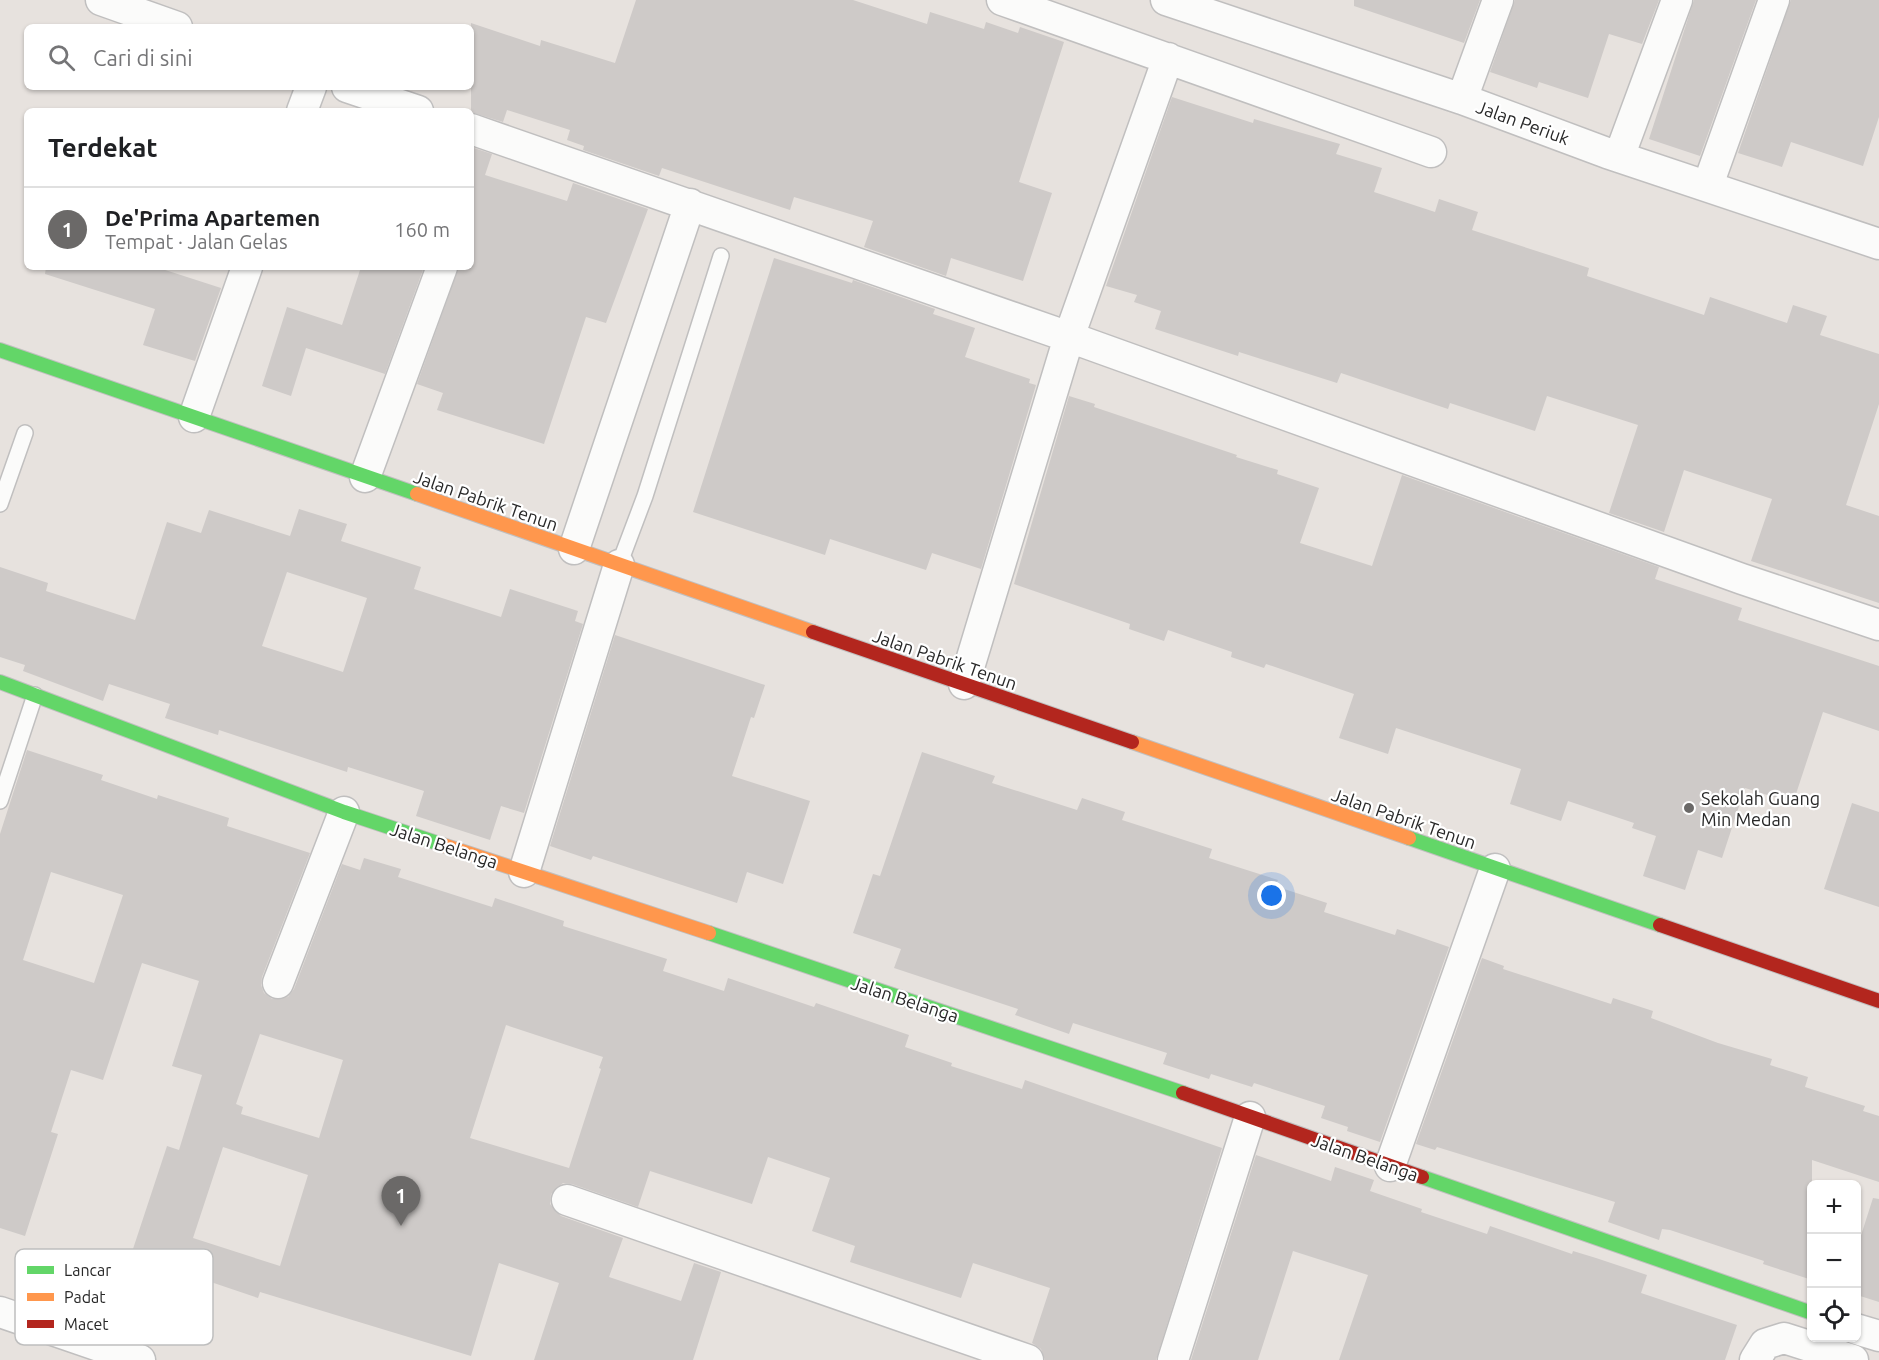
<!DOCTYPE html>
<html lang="id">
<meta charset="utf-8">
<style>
:root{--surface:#fff;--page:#f2f2f2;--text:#202124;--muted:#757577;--line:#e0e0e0;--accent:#6b6968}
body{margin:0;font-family:Ubuntu,sans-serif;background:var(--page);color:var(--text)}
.controls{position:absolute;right:18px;bottom:18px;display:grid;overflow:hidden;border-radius:9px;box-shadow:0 2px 4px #0004}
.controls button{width:54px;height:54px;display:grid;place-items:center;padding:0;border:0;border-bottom:2px solid var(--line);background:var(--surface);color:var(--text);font:30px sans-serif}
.you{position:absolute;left:1272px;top:896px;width:21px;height:21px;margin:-15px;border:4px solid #fff;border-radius:50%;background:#1a73e8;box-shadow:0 0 0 9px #1a73e833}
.badge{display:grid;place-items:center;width:39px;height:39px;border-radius:50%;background:var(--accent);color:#fff;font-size:20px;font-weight:700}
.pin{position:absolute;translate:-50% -50px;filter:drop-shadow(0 2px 3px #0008)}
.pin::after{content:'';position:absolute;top:32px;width:21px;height:18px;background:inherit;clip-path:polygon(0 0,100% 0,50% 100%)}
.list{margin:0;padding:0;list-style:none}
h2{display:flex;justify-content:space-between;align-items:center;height:78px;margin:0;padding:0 24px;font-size:26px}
h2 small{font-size:20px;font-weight:400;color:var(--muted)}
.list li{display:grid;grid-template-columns:39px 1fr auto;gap:18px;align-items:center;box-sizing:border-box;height:84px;padding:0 24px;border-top:2px solid var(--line)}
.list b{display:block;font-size:22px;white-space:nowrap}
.list p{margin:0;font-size:20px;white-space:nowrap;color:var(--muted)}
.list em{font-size:20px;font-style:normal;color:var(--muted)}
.icon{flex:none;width:33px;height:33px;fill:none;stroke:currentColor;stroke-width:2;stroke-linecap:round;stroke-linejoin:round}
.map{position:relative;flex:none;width:1879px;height:1360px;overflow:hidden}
.search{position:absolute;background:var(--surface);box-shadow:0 2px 4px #0004;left:24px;top:24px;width:450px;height:66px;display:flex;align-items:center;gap:15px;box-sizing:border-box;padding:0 21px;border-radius:9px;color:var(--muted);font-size:22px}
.panel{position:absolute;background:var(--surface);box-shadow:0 2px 4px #0004;left:24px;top:108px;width:450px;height:162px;border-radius:9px}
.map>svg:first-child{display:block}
</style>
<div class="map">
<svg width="1879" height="1360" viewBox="0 0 1879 1360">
<rect width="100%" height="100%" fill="#e7e2de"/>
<path fill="#cecac8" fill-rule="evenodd" d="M636,0h217l74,24 3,-12 54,17 2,-7 32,11 2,-6 44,15 -45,140 33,11 -29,88 -72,-23 -5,18 -82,-29 9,-26 -79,-24 -4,13 -128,-42 -3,8 -76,-26 1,-4 -17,-6 3,-10 -63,-20 -4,12 -32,-10v-89l69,23 1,-6 74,23z
M1354,0h126l-16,43 -110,-37z
M1515,0h144l-17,44 -33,-10 -21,64 -49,-16 -2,6 -47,-16z
M1694,0h62l-56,156 -51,-17z
M1791,0h88v117l-16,49 -72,-24 -9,25 -44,-14z
M1172,97l81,26 1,-4 86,25 -4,10 46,14 -8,24 61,20 4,-13 39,13 -6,18 117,38 -2,8 117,39 6,-18 77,26 6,-18 34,11 -7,19 59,19v50l-33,101 33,11v87l-128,-42 21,-62 -88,-29 -20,62 -55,-19 29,-88 -91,-29 -12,35 -85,-28 -2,6 -107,-36 -4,10 -98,-31 -1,4 -83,-27 6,-18 -27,-9 3,-7 -31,-9z
M471,147l21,7 -7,21 82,26 6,-18 75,26 -42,114 -20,-6 -42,127 -107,-34 6,-17 -26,-9 42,-117h12z
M774,258l78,25 1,-3 82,29 -2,5 42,14 -10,29 65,22 -1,4 7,2 -55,184 -49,-16 -6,17 -96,-31 -5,16 -132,-43z
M46,267h110l65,21 -26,73 -52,-16 12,-36 -110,-35z
M361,267h63l-39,107 -79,-26 -15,48 -29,-10 25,-79 55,18z
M1069,396l26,8 -1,3 143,48 -1,2 42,13 -1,4 42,14 -19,55 72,23 30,-91 257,92 -4,12 87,29 -4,12 141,46v65l-56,-19 -30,91 -48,-15 -23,70 -24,-8 -13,40 -42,-14 13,-40 -24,-8 2,-5 -66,-22 -7,20 -51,-17 11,-35 -125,-41 -8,26 -49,-16 15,-44 -88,-30 -2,4 -33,-11 1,-5 -64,-22 -4,11 -35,-12 1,-5 -116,-40z
M299,509l48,15 -6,17 80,26 -7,22 87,28 9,-28 68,22 -3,10 8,3 -59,189 -23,-7 -11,34 -74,-24 8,-25 -76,-24 -1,5 -128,-42 -1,5 -53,-17 5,-14 -61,-20 -6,17 -80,-30 2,-6 -25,-8v-90l48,16 -2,8 89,29 32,-98 34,11 8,-23 81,26zM287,572l80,26 -24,74 -81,-26z
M615,635l150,50 -11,33 -3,-1 -19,59 78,25 -27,83 -36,-12 -10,31 -144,-47 -2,4 -41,-14z
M27,750l76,25 -2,5 56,19 1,-4 71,23 -2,8 83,27 -48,124 -1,8 3,8 8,6 16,-2 6,-8 48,-125 18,6 4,-12 37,11 -3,8 94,30 3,-9 69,23 -1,5 104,33 -4,12 61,20 4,-13 86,29 2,-4 93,32 -4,12 47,16 -1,3 71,23 3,-9 197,68 -66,212h-111l-4,-11 -9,-6 18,-55 -77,-25 -12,35 -111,-36 5,-16 -43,-15 18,-53 -62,-21 -16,47 -102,-33 -12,36 -66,-23 -9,-1 -12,11 -1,10 11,12 62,22 -14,39 72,24 13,-38 27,9 -28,88h-159l25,-77 -60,-20 -28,93 -211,-64 -2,6 -127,-43 36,-109 12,4 23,-75 -30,-9 27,-85 -57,-18 -39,117 -32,-10 -20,62 7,2 -33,102 -25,-8v-394zM51,872l72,23 -29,88 -71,-23zM506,1025l97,32 -4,11 2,1 -32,99 -99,-30zM260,1034l83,26 -24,78 -78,-24 2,-7 -7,-3zM223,1147l85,28 -28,91 -87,-28z
M922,752l73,24 -3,7 85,27 5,-12 43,14 -3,8 90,29 -3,9 69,22 -3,6 52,17 -3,9 71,23 2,-6 52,18 -69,195 -33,-11 1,-4 -27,-9 4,-12 -71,-23 -2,4 -41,-13 -2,5 -46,-15 4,-11 -94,-30 -4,11 -54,-19 3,-6 -124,-41 7,-19 -48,-16 20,-59 7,2z
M1852,803l27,9v95l-55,-18z
M1482,958l22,8 -1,3 108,35 2,-6 40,13 -2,7 67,25 54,16 -2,6 38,12 -3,10 60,19 -2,5 16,5v66l-67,-22v120l-49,-16 1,-3 -94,-31 -8,-1 -3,11 -51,-18 7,-20 -178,-55 -2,3 -19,-6z
M1256,1155l75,26 4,-14 39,13 -4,11 52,18 -1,3 66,22 3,-8 82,28 1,-3 23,7 51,17 -6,18 96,32 -12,35h-386l29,-85 -75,-24 -35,109h-67z
M1873,1198l6,1v103l-22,-7v-47z"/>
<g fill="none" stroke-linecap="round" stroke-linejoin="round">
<defs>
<path id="lane" d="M0,504l25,-71
M619,565l26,-69 76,-240
M0,801l35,-106"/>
<path id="street" d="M101,0l76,27
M1002,0l429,152
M1166,0l296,99 145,54 272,91
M347,87l71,24
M1462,99l36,-99
M302,111l9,-24
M471,129l598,208 673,242 137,46
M1619,157l58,-157
M1708,185l66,-185
M194,417l53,-150
M365,477l77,-210
M574,549l116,-345
M964,684l105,-347 99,-279
M524,872l95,-307
M278,983l66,-171
M1390,1166l105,-297
M567,1200l461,160
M0,1312l140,48
M1856,1329l23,7
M1173,1360l77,-243
M1755,1360l10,-16 19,-6 69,22"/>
<path id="fast" d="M0,350l417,144
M0,682l344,130 99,33
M1409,838l251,87
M709,933l474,160
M1422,1177l390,136"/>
<path id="slow" d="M417,494l396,138
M1132,742l277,96
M443,845l266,88"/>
<path id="jam" d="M813,632l319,110
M1660,925l219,76
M1183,1093l239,84"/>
</defs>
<use href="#lane" stroke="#c0bfbf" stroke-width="18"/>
<use href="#street" stroke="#c0bfbf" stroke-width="33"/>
<use href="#fast" stroke="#c0bfbf" stroke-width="16"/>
<use href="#slow" stroke="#c0bfbf" stroke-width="16"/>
<use href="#jam" stroke="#c0bfbf" stroke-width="16"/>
<use href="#lane" stroke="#fbfbfa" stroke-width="15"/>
<use href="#street" stroke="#fbfbfa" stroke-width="30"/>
<use href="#fast" stroke="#63d668" stroke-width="14"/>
<use href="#slow" stroke="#ff974d" stroke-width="14"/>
<use href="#jam" stroke="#b3261e" stroke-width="14"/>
</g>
<circle fill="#6b6968" stroke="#fff" stroke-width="2" cx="1689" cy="808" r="6"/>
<g text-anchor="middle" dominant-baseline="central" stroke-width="4.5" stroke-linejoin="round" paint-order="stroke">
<g font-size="18" fill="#282828" stroke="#fff">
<text transform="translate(1523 122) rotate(20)">Jalan Periuk</text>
<text transform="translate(486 500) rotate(19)">Jalan Pabrik Tenun</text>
<text transform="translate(945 659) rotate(19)">Jalan Pabrik Tenun</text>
<text transform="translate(1404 818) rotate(19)">Jalan Pabrik Tenun</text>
<text transform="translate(444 845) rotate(18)">Jalan Belanga</text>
<text transform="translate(905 999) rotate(18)">Jalan Belanga</text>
<text transform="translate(1365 1157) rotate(19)">Jalan Belanga</text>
</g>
<g font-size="18" fill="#282828" stroke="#fff" text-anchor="start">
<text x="1701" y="798">Sekolah Guang<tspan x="1701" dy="21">Min Medan</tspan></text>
</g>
</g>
<rect x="15" y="1249" width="198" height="96" rx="9" fill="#fff" stroke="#bebebe" stroke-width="1.5"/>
<rect x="27" y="1266" width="27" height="8" fill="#63d668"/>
<rect x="27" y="1293" width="27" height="8" fill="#ff974d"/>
<rect x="27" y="1320" width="27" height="8" fill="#b3261e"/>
<g font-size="16" fill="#282828">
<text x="64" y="1276">Lancar</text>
<text x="64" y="1303">Padat</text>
<text x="64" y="1330">Macet</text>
</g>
</svg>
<div class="controls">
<button>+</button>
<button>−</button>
<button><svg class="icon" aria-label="locate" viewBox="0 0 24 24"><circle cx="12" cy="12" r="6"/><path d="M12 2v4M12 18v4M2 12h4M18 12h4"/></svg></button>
</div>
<div class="you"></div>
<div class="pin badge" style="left:401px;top:1226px">1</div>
<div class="search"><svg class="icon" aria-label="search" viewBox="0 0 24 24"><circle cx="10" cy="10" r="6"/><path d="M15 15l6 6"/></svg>Cari di sini</div>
<section class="panel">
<h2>Terdekat<small></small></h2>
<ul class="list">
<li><span class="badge">1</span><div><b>De'Prima Apartemen</b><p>Tempat · Jalan Gelas</p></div><em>160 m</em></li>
</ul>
</section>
</div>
